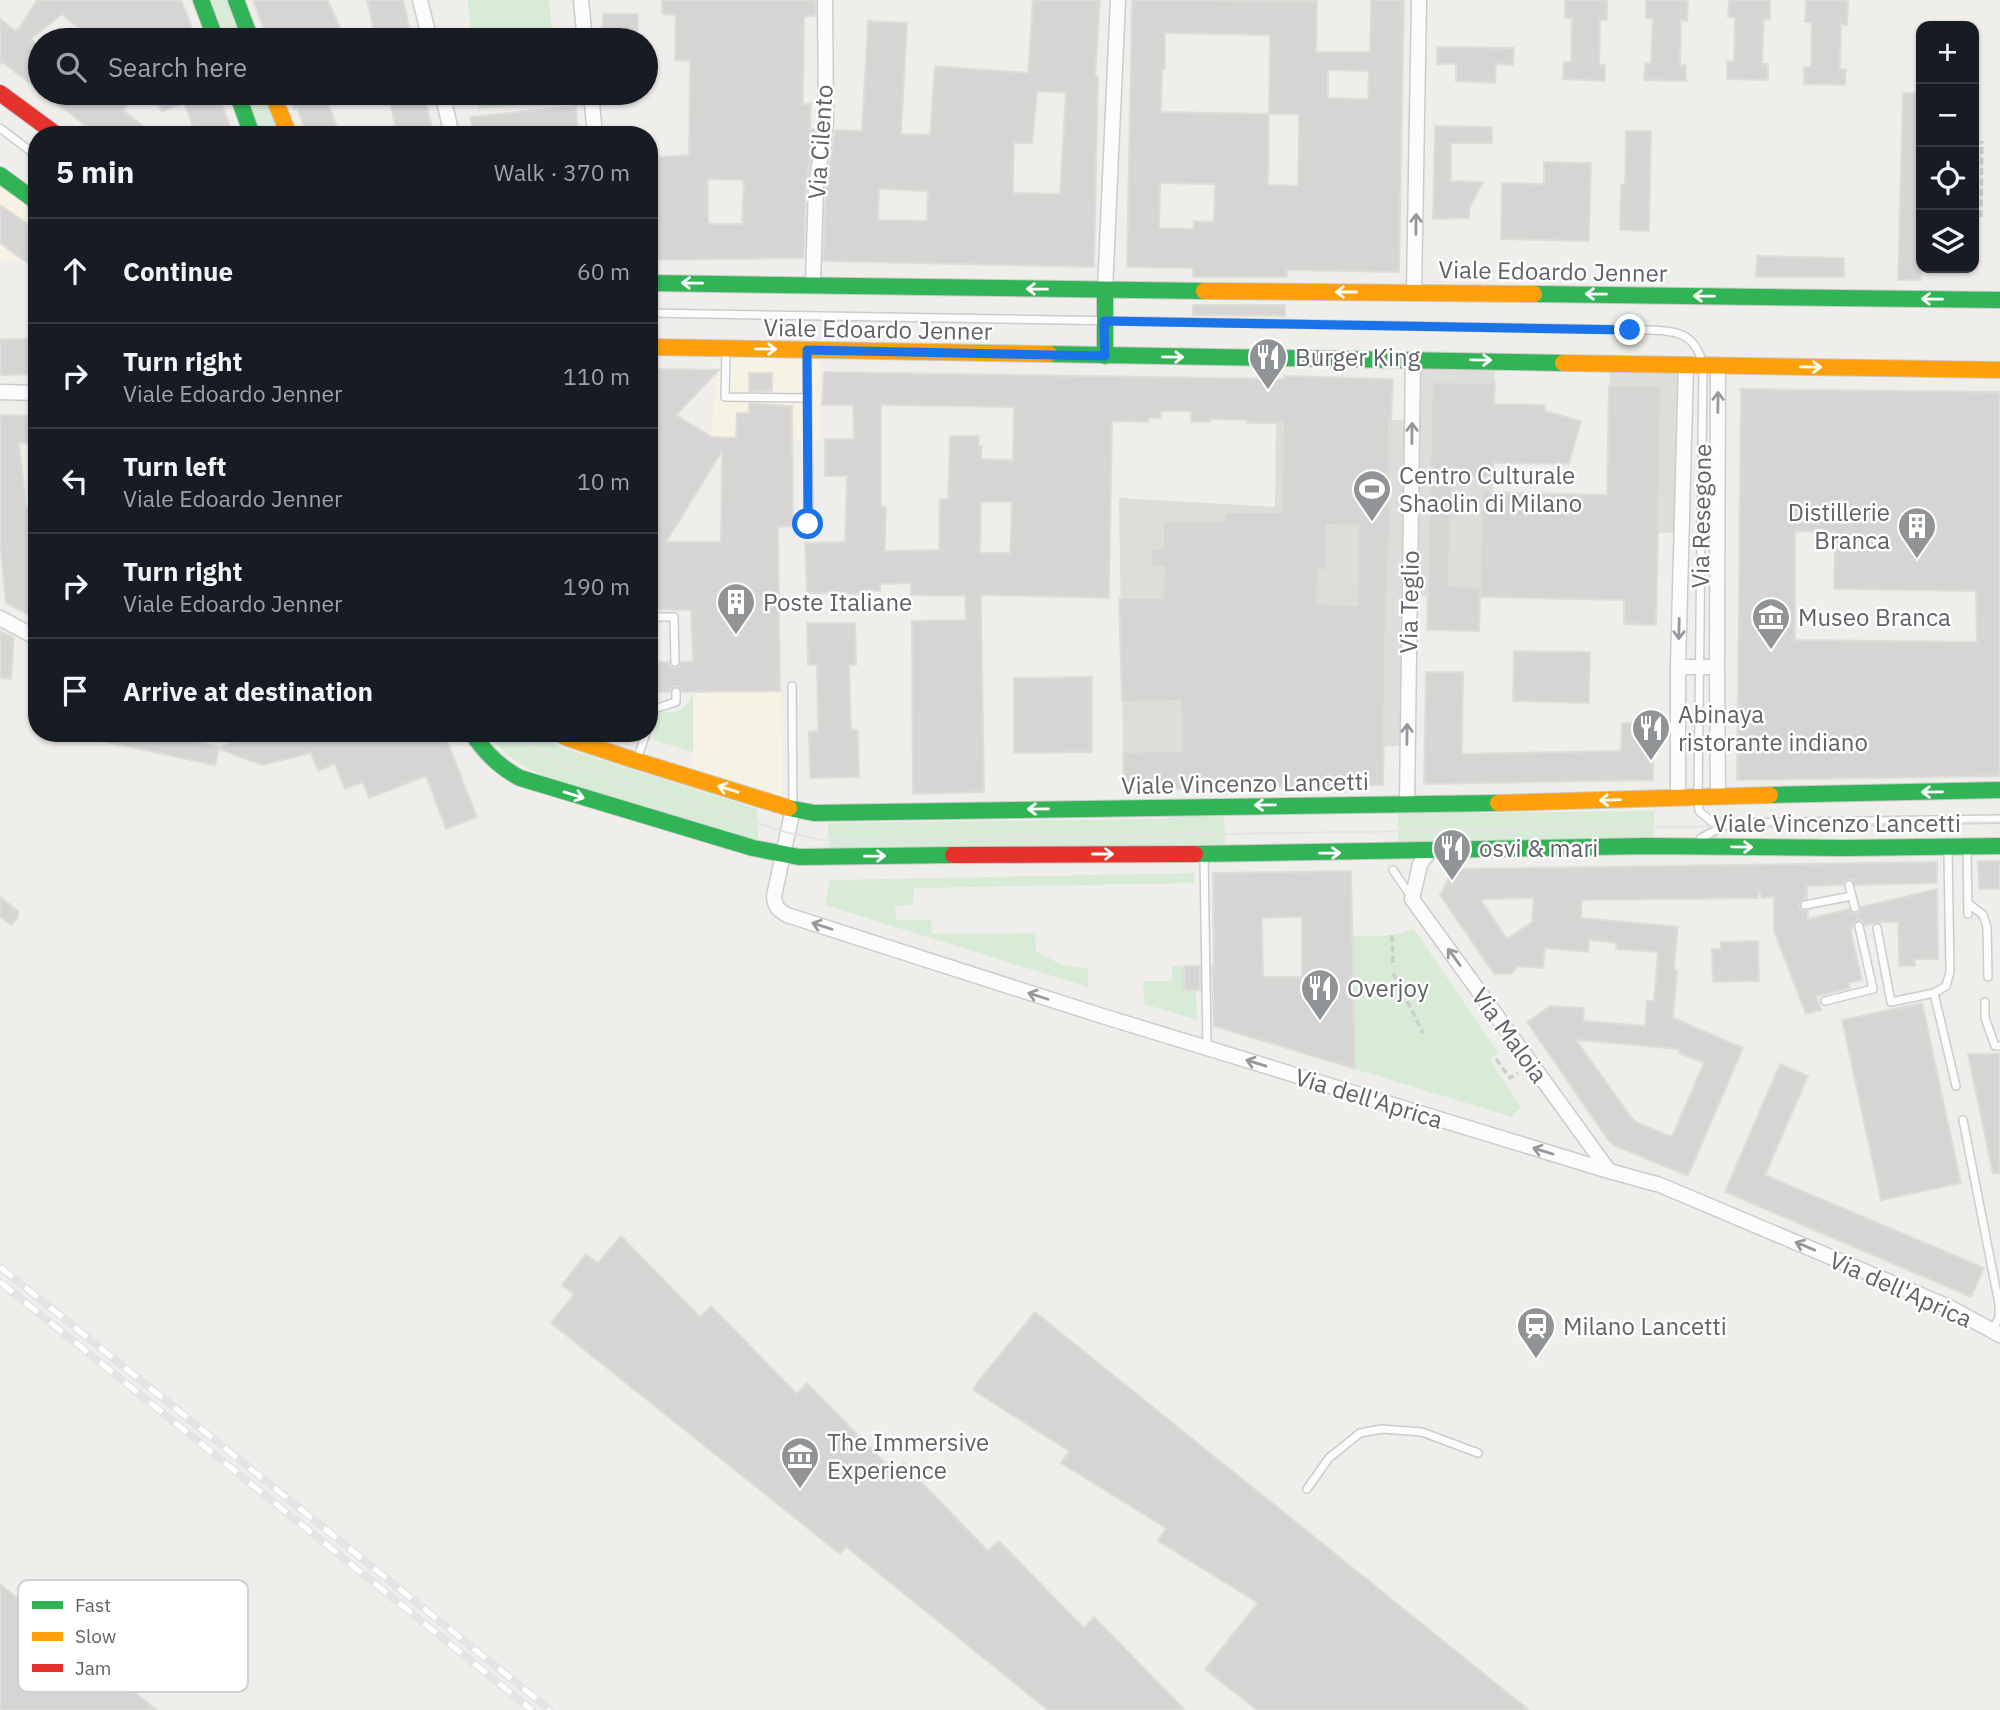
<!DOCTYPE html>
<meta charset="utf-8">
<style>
:root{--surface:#171b24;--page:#242831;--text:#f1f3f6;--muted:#9ea1a6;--line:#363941}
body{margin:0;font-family:"IBM Plex Sans",sans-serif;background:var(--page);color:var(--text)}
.controls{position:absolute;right:21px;top:21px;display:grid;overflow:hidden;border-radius:14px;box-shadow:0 2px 5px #0004}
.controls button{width:63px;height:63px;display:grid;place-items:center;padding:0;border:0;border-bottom:2px solid var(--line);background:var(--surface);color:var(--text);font:35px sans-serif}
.stop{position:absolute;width:21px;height:21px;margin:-16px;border:5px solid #1a73e8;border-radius:50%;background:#fff}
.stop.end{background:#1a73e8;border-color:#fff;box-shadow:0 2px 7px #0008}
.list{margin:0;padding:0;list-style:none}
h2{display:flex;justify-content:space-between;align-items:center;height:91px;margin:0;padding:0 28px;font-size:30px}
h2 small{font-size:23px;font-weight:400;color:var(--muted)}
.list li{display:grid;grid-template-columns:46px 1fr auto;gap:21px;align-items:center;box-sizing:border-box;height:105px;padding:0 28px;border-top:2px solid var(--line)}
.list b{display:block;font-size:26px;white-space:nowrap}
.list p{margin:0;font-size:23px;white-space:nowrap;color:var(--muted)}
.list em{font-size:23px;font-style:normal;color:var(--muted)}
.icon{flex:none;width:38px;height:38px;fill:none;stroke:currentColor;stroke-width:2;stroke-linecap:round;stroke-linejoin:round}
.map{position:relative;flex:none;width:2000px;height:1710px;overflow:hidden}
.search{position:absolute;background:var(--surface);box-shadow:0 2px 5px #0004;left:28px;top:28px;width:630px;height:77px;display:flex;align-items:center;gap:18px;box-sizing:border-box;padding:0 24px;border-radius:38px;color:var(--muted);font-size:26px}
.panel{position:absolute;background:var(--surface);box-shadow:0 2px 5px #0004;left:28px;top:126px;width:630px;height:616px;border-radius:28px}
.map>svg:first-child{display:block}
</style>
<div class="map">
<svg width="2000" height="1710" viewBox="0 0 2000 1710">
<rect width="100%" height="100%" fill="#efeeea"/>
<path fill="#f7f3e4" d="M0,180l37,28v24l-18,28 -19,2z
M720,353l100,2v85l-109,-4z
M691,590l89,3 2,206 -89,-28z"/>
<path fill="#dfddda" d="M1416,363l79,2 -2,128 114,2 3,-128 71,2 -5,164 -69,-1 -2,68 -191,-4z
M1276,420h131l-2,326 -282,6 -4,-254 156,9z"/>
<path fill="#d8ebd6" d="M208,0h20l16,40h-21z
M468,0h81l4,40h-81z
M244,93h21l16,42h-17l-3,-7 -5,1z
M477,93h81l1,8 -80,8z
M693,693v59l-40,-12 6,-28c20,1 25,0 34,-19z
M487,733h49l27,15 194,61 1,32 -211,-64c-24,-10 -44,-22 -60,-44z
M1398,810l90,3 166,-2v27l-256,7z
M1224,814l1,33 -396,3 -1,-27 329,-4z
M1195,873l-1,10 -280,5 -1,17 -18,1 1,14h35l1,14 103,-1 1,18c19,11 29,17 52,17v19l-263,-82 5,-25z
M1414,929l84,124 -8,7 31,47 -9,10 -157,-48 -3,-133c21,-1 43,2 62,-7z
M1172,966h12v24h12l1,30 -53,-16 -1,-23h29z"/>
<path fill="#d6d5d3" stroke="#deddd9" stroke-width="2" fill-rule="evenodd" d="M37,0h144l16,40h-120l7,-7 -22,-19 -31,25 9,8v44l-38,-29 -2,2v-45l15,12 2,-2 1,1z
M253,0h75l17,40h-77z
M367,0h36l9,40h-36z
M662,0h153l1,16h-12l-1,89 8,-2 -1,26h5l-9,57 -2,72 -155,2v-102l40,-3 1,-94 -15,-1 1,-45 -14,-1zM708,179l36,1 -2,44h-34z
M1033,0h67l-5,76h3l-4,191 -271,-6 3,-74 9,-57 27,1 6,-110 39,2 -6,111 29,1 5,-69 93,7zM1037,91l29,2 -6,101 -47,-1 1,-50h18zM879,189l49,2 -1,30 -49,-1z
M1132,0l185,1 -1,51h54l1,-52h33l-5,272 -112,-2v7h-94v-9l-66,-1zM1165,33l105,2 -1,79 -108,-2 1,-43h3zM1328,70l41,1 -1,28 -40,-1zM1269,114h30l-1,72 -30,-1zM1160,183l55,1 -1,38 -20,-1v8l-35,-1z
M1565,0h42v20h-7l-1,45h6v16l-42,-2 1,-17h7l1,-44h-7z
M1646,0h42l-1,21 -6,-1 -1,45h6v16l-42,-1 1,-17h6l2,-44 -7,-1z
M1729,0h41v20l-6,-1 -2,45h6v16l-41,-1v-18l7,1 1,-44 -7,-1z
M1806,0h42l-1,25h-6l-1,44h6l-1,16 -41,-1v-17h7l1,-44 -7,-1z
M603,14h35v26h-36z
M1437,47l77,1 -1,17 -17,-1 -1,19 -39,-2v-17h-19z
M43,93h92l-12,17 32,25h-57z
M172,93h45l17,42h-38l-12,-33 -22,10 -7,-14z
M288,93h45l-7,4 14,38h-33l-10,-27 -3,1z
M388,93h36l10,42h-37z
M1903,93h18v187h-23z
M576,106l2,29h-104l-4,-18z
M1435,126l57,1v16h-41v38l32,1 -13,25 -1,11 -36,1z
M1626,131h25l-2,100 -29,-1 1,-45h4z
M1544,162l47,1 -2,78 -88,-2 1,-56 42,1z
M0,205l37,25v40l-37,-27z
M1757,256l87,2v19h-88z
M1193,305h92v11l-92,-1z
M0,339h37v35l-37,1z
M649,369l70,1 -43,45 36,22 24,1 1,-25h12v-10l43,3 1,120 -15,1 2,164 -98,1 -2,-5 -5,-1 -4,2 -1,4h-21v-30h20l1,4 4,2 5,-1 2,-5h12l-2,-52 -42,-1zM722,451l-1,91h-55z
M824,372l460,7v-3l109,3 -2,40 -2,-1 1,111 -4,78 -3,178 -259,5 -1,-38 59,-1 -1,-50 -59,1 -3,-104h44l1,-31h-13l1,-18 11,-1v-27h61v-9h58l1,-89h-35v-3l-38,-1v3h-19v-11h-30v7h-13v4l-36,-1 -3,177 -128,-3 3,197 -71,2 -1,-173 54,-1 -1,-24 -54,-1v-12l-31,1v7l-15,-1v4l-58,-1 -2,-50 40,-1 2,-66h-22v-37h29l-1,-34h-31zM881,405l133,2 -1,53 -32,-1 1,-13h-4l1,-10h-29l-2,63h-8l-1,51 -54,1 1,-44 -5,-1zM981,502h31l-2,51h-30zM1327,525l31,1 -1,80 -40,-3 1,-33h8z
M749,373h23v18h-23z
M1432,382l63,1 -1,21 51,1v6l36,10 -12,43 -76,-1v14l-42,-1 -2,110 31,1v7l2,-102 125,3 2,-109h52l-5,239 -32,-1v-24l-144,-3 -1,34 -52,-1z
M1741,389l259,3v384l-263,4zM1795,531l40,1 -1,57 142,2 1,51 -182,-2z
M0,415l37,1v27h-18l7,64 11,-1 -2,57 2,56 -31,-16 -6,-61z
M807,623h48l1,42h-7l2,65h7l1,47 -49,1 -1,-46 9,-1 -1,-66h-9z
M0,631l14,7 -3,41 -11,-1z
M1514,651l76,1 -1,51 -76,-2z
M1426,672h37l-1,82 159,-3 1,-28h32l-1,57 -229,4z
M1092,677v75l-78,1v-75z
M96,733h69l54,14 39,-14h186l33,84 -31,12 -20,-53 -57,22 -6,-16 -18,7 -10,-25 -17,7 -7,-18 -49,12 -43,-16 -4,16 -119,-25z
M1978,861h22v28h-21z
M1937,862v21l-82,2 -2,-5 -5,-1 -4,2 -1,4 -36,1v12l-5,2 -3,5 3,5 6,1v8l41,-10 2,4 5,1 4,-2 1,-5 76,-18 1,70h-23v7h-16l-1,-44h-21l-12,3 -4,-5h-4l-4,4v4h-3l12,52 -14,3 2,5 -34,8 5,14 -15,4 -32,-83v-34l-12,1 -5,-12 1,12 -176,2 -1,18 97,9 -4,43h3l-4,48 70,30 -55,128 -73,-30 -6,-5 -82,-119 23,-16 34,2 -1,13 62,5 2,-25h7l4,-49 -42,-3 1,-6 -28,-3 -1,12 -43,-4 -2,20 -25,-2 -7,8h-17l-54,-79 14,-26zM1534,898l-2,24 -25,17 -27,-40zM1576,1040l103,9v4l25,10 -32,74 -34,-14 -7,-6z
M1351,871l4,198 -141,-43 -2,-60h2l-1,-93zM1302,917v60h-39l-1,-59z
M0,897l18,14v6l-7,8 -11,-9z
M1758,941l1,40 -46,1 -1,-33h9v-7z
M1184,966h16v24h-16z
M1922,1003l39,180 -80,17 -39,-180z
M1968,1054h32v119l-7,1z
M1780,1064l28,12 -43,99 219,93 -13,29 -246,-105z
M621,1236l79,81 11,-11 86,88 10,-11 87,89 9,-9 85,88 11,-10 85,87 10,-11 91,93h-137l-202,-163 -6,7 -289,-231 23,-29 -12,-9 24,-31 12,9z
M1035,1312l494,398h-272l-52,-41 53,-66 -100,-62 8,-13 -105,-65 8,-12 -96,-61 3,-6z
M0,1584l107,86 50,40h-157z"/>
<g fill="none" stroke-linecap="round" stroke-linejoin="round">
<defs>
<path id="lane" d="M0,128l37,28
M649,313l999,17c28,1 47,2 55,35l-5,432 1,14 13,11 17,1 271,-4
M726,353l-1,44 83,1
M807,354l2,170
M649,617h25l1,45
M792,686l1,119
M649,724l5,-15 22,-7v-10
M637,760l9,-27
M1701,838l27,-14
M1967,849l1,65
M1204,855l3,193
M1393,870l19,28
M1849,885l6,23
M1968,903l15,12 4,12 1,50
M1805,905l47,-9
M1877,928l14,74 43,-9 12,-7 4,-14 -2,-121
M1934,993l22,93
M1825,1001l48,-12 -14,-63
M1985,1002v16l10,28h5
M1963,1120l36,184v14l-7,13
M1307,1489l22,-31 31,-25 22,-4 40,3 56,21"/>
<path id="street" d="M420,0l10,40
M581,0l4,40
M442,93l10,42
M591,93l4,42
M813,284l3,-98 10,-64 -1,-122
M1105,290l13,-290
M1414,292l5,-292
M0,392l37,1
M0,618l37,20
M1678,667h39
M1718,796l-1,-129 1,-302
M1678,798v-131l8,-302
M1407,803l6,-444
M793,809l-19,87c1,11 4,14 13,19l312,100 510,156 51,14 289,122 51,28
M1429,852l-9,12 -8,35 197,272"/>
<path id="fast" d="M201,0l15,40
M236,0l15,40
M237,93l15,42
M0,175l37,27
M649,283l555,8
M1105,290v66
M1534,294l466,6
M1049,354l514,9
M472,733c13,20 27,34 48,45l233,70 46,9 154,-2
M1770,795l230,-5
M789,808l25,5 684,-10
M1195,854l451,-8 198,2 156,-2"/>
<path id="slow" d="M272,93l17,42
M1204,291l330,3
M649,347l400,7
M1563,363l437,7
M558,733l12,6 67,22 152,47
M1498,803l272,-8"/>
<path id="jam" d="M0,93l57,42
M953,855l242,-1"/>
</defs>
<use href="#lane" stroke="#cbcccc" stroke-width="10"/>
<use href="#street" stroke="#cbcccc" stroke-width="17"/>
<use href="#fast" stroke="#cacacb" stroke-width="18"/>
<use href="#slow" stroke="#cacacb" stroke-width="18"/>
<use href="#jam" stroke="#cacacb" stroke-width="18"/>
<path stroke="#cacfcc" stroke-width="3.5" stroke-dasharray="7 3.5" stroke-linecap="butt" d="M1981,217l1,-76
M1392,935l1,32
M1393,973l30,60
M1496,1059l14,19 8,-5"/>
<use href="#lane" stroke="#fdfcfc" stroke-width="7"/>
<use href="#street" stroke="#fdfcfc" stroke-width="14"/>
<use href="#fast" stroke="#30b455" stroke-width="16"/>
<use href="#slow" stroke="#ff9f0a" stroke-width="16"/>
<use href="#jam" stroke="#e5322d" stroke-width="16"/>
<path stroke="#e4e4e4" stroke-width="2" d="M212,0l16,40
M249,93l16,42
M515,733l13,11 31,17 230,72 34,7 1177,-18"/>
<defs>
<path id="rail" d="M0,1267l550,443
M0,1282l532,428"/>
</defs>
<use href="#rail" stroke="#e4e4e4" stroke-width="8"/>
<use href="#rail" stroke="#fff" stroke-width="5" stroke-dasharray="16" stroke-linecap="butt"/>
</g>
<defs><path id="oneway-shaft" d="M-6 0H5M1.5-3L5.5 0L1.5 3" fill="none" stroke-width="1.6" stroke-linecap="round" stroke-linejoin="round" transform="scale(1.75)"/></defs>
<g stroke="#96999c">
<use href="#oneway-shaft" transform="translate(1416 224) rotate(-89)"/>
<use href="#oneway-shaft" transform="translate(1718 402) rotate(-89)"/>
<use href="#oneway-shaft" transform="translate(1412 433) rotate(-89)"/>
<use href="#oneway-shaft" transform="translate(1679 629) rotate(91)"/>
<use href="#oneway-shaft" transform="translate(1407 734) rotate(-89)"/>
<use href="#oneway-shaft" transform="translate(822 926) rotate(-162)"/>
<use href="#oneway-shaft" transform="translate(1454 957) rotate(-126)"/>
<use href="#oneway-shaft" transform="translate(1038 996) rotate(-162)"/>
<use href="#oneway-shaft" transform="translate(1256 1063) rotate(-163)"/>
<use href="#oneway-shaft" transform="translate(1543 1151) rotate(-163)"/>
<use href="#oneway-shaft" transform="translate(1805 1246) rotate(-157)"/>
</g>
<g stroke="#fff">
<use href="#oneway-shaft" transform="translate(692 283) rotate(-179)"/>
<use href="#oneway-shaft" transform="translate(1037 289) rotate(-179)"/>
<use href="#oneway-shaft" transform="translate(1346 292) rotate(-180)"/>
<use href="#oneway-shaft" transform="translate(1596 294) rotate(-179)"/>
<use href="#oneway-shaft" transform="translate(1704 296) rotate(-179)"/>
<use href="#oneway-shaft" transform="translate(1932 299) rotate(-179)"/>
<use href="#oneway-shaft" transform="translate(766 349) rotate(1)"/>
<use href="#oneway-shaft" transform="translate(1173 357) rotate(1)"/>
<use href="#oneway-shaft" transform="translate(1481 360) rotate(1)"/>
<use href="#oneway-shaft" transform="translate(1811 367) rotate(1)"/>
<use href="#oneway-shaft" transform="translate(728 789) rotate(-163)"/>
<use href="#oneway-shaft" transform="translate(1932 792) rotate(179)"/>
<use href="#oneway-shaft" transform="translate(574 795) rotate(17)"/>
<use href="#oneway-shaft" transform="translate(1610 800) rotate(178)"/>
<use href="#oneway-shaft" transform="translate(1265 805) rotate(179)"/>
<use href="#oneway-shaft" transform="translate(1038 809) rotate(179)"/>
<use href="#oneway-shaft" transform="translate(1742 847) rotate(1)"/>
<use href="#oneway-shaft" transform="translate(1330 853) rotate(-1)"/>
<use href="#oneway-shaft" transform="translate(1103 854)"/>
<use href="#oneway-shaft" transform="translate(875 856) rotate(-1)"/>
</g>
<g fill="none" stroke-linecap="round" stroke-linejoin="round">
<path stroke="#1a73e8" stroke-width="9" d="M808,524l-1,-174 298,6 -1,-35 526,9"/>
</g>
<defs>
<symbol id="restaurant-pin" viewBox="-11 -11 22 30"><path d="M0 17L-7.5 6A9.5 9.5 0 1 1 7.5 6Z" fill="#919496" stroke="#fff"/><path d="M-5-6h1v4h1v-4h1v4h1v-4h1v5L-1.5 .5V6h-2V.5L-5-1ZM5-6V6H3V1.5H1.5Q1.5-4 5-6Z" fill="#fff"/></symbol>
<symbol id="stadium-pin" viewBox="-11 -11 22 30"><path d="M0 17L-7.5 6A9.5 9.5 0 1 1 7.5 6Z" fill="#919496" stroke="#fff"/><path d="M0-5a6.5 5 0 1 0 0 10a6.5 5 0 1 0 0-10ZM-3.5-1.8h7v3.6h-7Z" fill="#fff"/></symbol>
<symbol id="building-pin" viewBox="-11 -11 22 30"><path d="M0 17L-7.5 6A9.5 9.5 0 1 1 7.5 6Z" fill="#919496" stroke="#fff"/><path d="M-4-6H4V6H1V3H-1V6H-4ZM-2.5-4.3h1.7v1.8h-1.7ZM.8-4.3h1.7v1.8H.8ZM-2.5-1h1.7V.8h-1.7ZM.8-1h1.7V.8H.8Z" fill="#fff"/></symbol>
<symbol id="museum-pin" viewBox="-11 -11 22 30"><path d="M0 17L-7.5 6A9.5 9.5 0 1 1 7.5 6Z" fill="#919496" stroke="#fff"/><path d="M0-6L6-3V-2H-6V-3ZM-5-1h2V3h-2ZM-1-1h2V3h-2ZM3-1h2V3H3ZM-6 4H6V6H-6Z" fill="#fff"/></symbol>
<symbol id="station-pin" viewBox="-11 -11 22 30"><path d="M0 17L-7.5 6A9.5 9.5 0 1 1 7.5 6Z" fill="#919496" stroke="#fff"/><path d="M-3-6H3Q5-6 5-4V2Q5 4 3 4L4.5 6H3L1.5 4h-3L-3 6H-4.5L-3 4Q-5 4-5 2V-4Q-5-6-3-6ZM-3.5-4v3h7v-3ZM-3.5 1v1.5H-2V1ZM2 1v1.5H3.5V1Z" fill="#fff"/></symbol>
</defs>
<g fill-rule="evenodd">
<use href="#restaurant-pin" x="1246" y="335" width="44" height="60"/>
<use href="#stadium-pin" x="1350" y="467" width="44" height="60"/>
<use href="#building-pin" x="1895" y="504" width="44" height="60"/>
<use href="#building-pin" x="714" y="580" width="44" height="60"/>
<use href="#museum-pin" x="1749" y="595" width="44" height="60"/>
<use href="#restaurant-pin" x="1629" y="706" width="44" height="60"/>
<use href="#restaurant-pin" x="1430" y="826" width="44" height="60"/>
<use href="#restaurant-pin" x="1298" y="966" width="44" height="60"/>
<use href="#station-pin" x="1514" y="1304" width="44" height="60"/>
<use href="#museum-pin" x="778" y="1434" width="44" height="60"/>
</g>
<g text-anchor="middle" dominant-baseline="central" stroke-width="5" stroke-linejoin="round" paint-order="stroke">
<g font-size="24" fill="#5f6368" stroke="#fff">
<text transform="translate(820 142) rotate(-86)">Via Cilento</text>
<text transform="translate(1553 271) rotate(1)">Viale Edoardo Jenner</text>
<text transform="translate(878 329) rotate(1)">Viale Edoardo Jenner</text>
<text transform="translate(1701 516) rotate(-89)">Via Resegone</text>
<text transform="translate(1409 602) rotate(-89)">Via Teglio</text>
<text transform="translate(1245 783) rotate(-1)">Viale Vincenzo Lancetti</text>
<text x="1837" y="823">Viale Vincenzo Lancetti</text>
<text transform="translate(1510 1035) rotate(54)">Via Maloia</text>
<text transform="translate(1369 1098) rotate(17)">Via dell'Aprica</text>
<text transform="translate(1901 1289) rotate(24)">Via dell'Aprica</text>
</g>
<g font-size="24" fill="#5f6368" stroke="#fff" text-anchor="start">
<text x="1295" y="357">Burger King</text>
<text x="1399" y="475">Centro Culturale<tspan x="1399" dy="28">Shaolin di Milano</tspan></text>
<text x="1890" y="512" text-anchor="end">Distillerie<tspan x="1890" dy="28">Branca</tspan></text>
<text x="763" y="602">Poste Italiane</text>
<text x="1798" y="617">Museo Branca</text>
<text x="1678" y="714">Abinaya<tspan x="1678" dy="28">ristorante indiano</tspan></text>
<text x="1479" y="848">osvi &amp; mari</text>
<text x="1347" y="988">Overjoy</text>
<text x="1563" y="1326">Milano Lancetti</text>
<text x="827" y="1442">The Immersive<tspan x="827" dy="28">Experience</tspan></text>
</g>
</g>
<rect x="18" y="1580" width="230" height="112" rx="10" fill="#fff" stroke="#cfd0d2" stroke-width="2"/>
<rect x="32" y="1601" width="31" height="8" fill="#30b455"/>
<rect x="32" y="1632" width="31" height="9" fill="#ff9f0a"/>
<rect x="32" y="1664" width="31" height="8" fill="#e5322d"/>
<g font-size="19" fill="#5f6368">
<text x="75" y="1612">Fast</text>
<text x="75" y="1643">Slow</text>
<text x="75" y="1675">Jam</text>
</g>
</svg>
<div class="controls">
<button>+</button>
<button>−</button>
<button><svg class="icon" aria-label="locate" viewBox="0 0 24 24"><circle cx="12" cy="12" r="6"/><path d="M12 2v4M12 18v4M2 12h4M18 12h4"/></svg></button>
<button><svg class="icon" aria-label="layers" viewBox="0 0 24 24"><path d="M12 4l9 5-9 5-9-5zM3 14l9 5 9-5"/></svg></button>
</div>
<div class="stop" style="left:808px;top:524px"></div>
<div class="stop end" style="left:1630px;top:330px"></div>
<div class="search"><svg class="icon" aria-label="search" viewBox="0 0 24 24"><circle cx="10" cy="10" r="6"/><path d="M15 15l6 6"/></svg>Search here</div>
<section class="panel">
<h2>5 min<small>Walk · 370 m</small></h2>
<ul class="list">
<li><svg class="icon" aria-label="ahead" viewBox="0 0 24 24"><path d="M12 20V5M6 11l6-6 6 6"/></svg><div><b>Continue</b></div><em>60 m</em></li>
<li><svg class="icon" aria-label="right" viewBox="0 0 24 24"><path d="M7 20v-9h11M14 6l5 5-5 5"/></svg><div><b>Turn right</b><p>Viale Edoardo Jenner</p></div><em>110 m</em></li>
<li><svg class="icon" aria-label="left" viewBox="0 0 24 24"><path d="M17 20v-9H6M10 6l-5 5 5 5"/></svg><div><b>Turn left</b><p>Viale Edoardo Jenner</p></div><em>10 m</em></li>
<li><svg class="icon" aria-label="right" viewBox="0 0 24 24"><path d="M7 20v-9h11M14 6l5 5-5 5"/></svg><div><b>Turn right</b><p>Viale Edoardo Jenner</p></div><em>190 m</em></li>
<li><svg class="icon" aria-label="arrive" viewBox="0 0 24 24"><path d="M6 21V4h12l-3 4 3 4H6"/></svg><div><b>Arrive at destination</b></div></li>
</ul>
</section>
</div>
